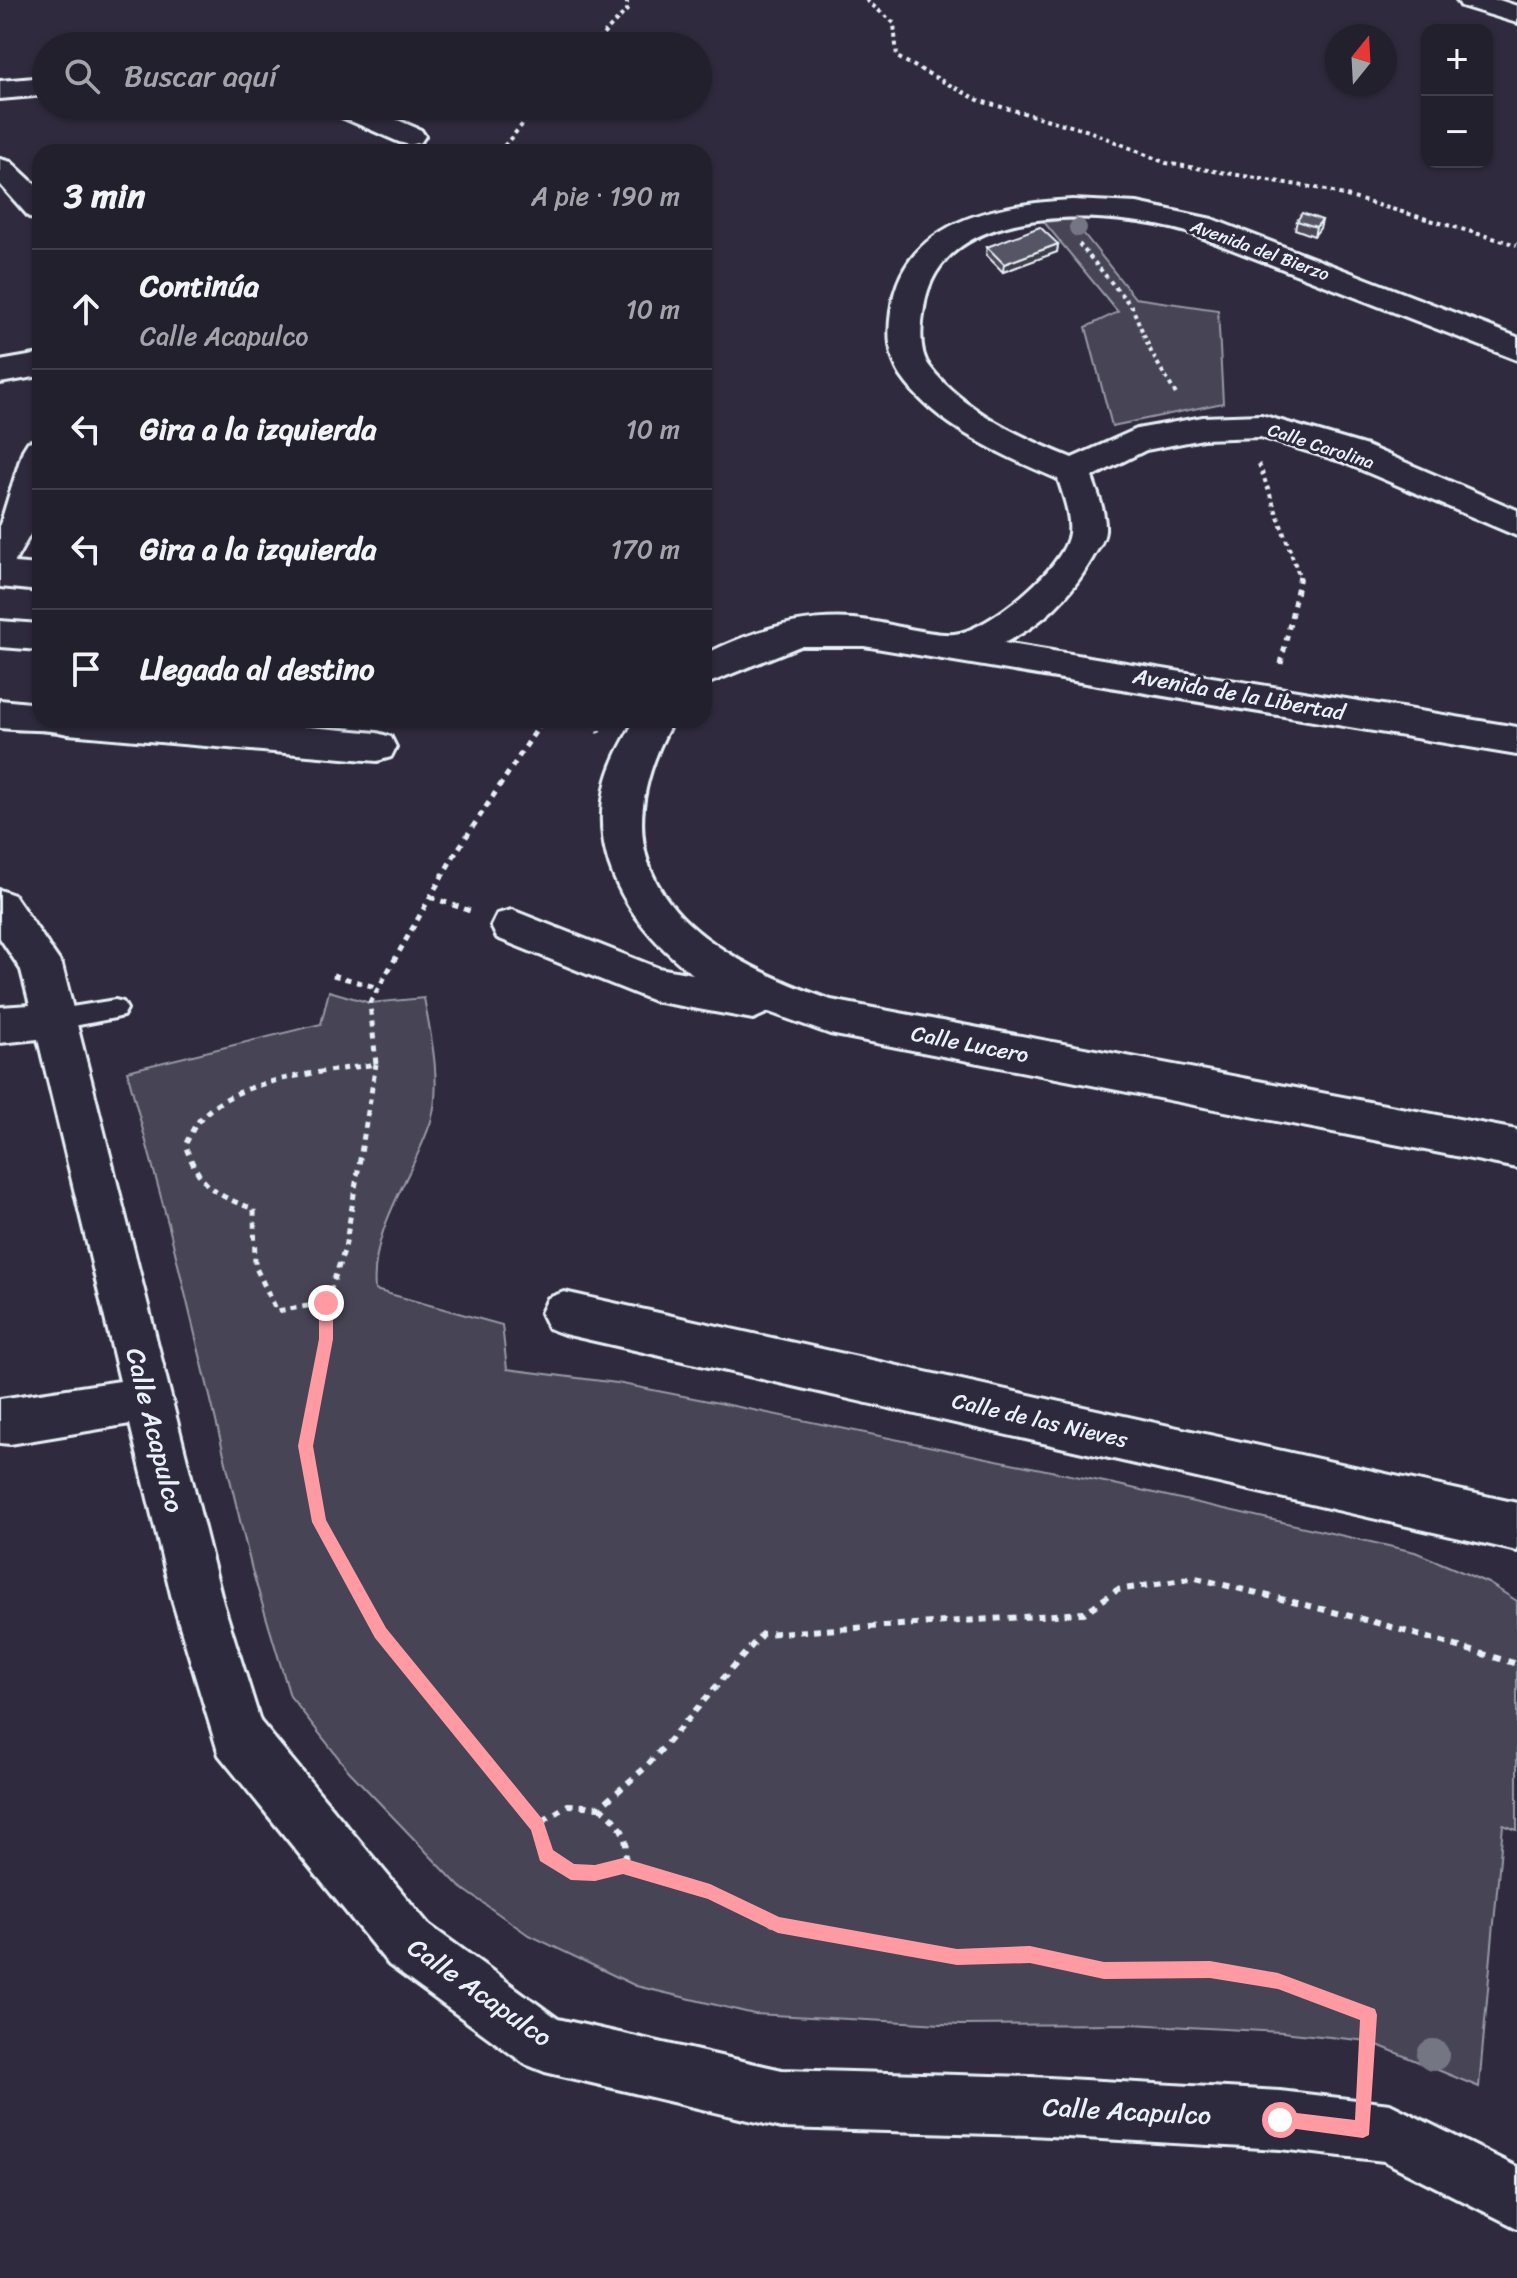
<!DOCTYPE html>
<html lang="es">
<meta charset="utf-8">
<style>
:root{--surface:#23202e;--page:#2b2836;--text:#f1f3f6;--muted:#a3a3aa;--line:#403e4a}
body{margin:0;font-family:Sriracha,sans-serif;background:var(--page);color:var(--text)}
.controls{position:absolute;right:24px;top:24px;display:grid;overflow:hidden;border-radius:16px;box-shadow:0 2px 6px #0004}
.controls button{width:72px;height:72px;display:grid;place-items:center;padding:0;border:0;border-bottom:2px solid var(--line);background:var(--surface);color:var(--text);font:40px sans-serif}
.compass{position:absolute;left:1325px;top:24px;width:72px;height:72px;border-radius:50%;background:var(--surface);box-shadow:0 2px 6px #0004;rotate:18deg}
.stop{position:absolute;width:24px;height:24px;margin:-18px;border:6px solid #ff9aa2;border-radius:50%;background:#fff}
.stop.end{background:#ff9aa2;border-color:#fff;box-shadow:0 2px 8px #0008}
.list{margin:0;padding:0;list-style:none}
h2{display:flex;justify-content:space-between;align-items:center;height:104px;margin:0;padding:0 32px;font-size:34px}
h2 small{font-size:26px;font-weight:400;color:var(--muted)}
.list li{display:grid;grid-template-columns:52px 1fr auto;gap:24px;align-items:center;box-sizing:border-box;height:120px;padding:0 32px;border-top:2px solid var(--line)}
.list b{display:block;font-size:30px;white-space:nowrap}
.list p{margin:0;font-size:26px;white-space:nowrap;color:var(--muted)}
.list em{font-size:26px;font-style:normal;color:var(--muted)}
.icon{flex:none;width:44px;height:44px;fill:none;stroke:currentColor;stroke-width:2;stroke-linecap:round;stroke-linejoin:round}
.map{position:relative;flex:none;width:1517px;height:2278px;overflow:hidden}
.search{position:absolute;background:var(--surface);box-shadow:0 2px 6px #0004;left:32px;top:32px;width:680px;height:88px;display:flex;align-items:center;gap:20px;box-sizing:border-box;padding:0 28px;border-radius:44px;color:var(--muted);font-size:30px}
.panel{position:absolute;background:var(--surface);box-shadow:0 2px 6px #0004;left:32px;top:144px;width:680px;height:584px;border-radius:24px}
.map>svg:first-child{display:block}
</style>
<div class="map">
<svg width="1517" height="2278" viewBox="0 0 1517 2278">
<rect width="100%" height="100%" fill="#2f2a3d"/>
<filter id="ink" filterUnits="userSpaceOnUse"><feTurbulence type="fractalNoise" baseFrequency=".0125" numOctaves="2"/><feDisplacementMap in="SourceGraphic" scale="16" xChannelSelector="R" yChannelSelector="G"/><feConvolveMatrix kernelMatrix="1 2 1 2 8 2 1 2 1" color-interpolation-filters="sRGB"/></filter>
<g filter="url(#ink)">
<path fill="#464455" stroke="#979aa6" stroke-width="2" d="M1072,219l63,79 83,12 5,93 -111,23 -26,-99 32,-15 -74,-90z
M329,991l41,12 54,-5c7,37 18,86 7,123 -18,56 -61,106 -56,169l127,35 5,44 110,14 107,21 390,80 301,68 73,31 29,18v229l-14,-5 -24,262 -111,-46 -86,-9 -151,-8 -170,1 -207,-11 -118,-28 -109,-52 -68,-48 -110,-115 -59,-75 -38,-126 -83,-343 -42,-156 194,-47z"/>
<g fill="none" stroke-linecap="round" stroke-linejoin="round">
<defs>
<path id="service" d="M115,1000l8,2 4,7 -4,7 -8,2 -62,12 -8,-3 -4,-7 4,-7 8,-3z"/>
<path id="minor" d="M46,77v18l-46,4v-18z
M325,106h40l56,24 4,6 -4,6 -11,3 -11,-3 -69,-30z
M0,159l11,3 29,27v30l-11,-2 -29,-33z
M1072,200l65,3 75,16 305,118v23l-327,-127c-78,-23 -251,-35 -266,75 -3,17 -6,44 6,59 34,44 92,71 142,91l65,-29 66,-12 58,-2 106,31 150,64v26l-174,-74 -83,-25 -57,2 -57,11 -54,27c6,17 14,36 13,54 -1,10 -8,19 -13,28 -22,38 -48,64 -88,84l513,84v28l-653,-109h-64l-96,39v-30c51,-26 107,-43 165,-34 22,3 64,15 85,13 33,-3 111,-66 115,-101 2,-18 -6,-38 -11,-54 -54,-23 -123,-53 -157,-103 -13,-20 -13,-43 -10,-65 11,-91 106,-107 181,-111z
M40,354v22l-40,7v-22z
M40,439v70l-4,15 -22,39 26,2v26l-40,-4v-62l23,-75 5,-8z
M0,621l40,3v26l-40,-3z
M0,700l40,4v16h192l145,13 14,4 5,10 -5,10 -14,4 -309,-27c-21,-6 -44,-3 -68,-6z
M635,720h38c-86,157 20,231 158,280l686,130v38l-687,-134 -61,-22 -16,7 -99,-18 -157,-63 -6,-12 6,-12 15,-4 146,58 35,6c-57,-43 -104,-110 -88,-186 5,-25 18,-46 30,-68z
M0,890l14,5 48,70 161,638 37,118 169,204 129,94 224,51 249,7 249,14 110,13 127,63v61l-133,-67 -104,-12 -249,-14 -249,-7 -237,-56 -20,-8 -136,-99 -170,-210 -46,-152 -43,-179 -120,20 -10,-1v-44l120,-18 -82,-342 -38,4v-36l30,-2 -9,-35 -21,-32z
M564,1292l953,211v48l-953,-217 -16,-6 -7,-15 7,-15z"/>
<path id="motorway" d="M1457,0h42l18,6v17l-56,-17z"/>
</defs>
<use href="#service" stroke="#e8f1f8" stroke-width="6"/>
<use href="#minor" stroke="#e8f1f8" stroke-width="6"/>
<use href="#motorway" stroke="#e8f1f8" stroke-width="6"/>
<path stroke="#e8f1f8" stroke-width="4" stroke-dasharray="4 4" stroke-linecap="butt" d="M866,0l28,23 3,34 83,44 109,30 77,32 156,26 195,56
M592,46l35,-36v-10
M499,152l39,-46
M1079,244l53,63 20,47 25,42
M1259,464l41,114"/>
<path stroke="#e8f1f8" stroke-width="5" stroke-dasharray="6 6" stroke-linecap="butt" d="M1281,664l19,-88
M594,720l5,13
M430,897l40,14
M333,975l46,13
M326,1303l19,-55 31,-184
M326,1321v-18l-49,8 -22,-45 -1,-57c-40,-14 -54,-23 -69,-64 4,-7 7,-15 12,-22 35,-46 126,-50 179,-59l-6,-61 83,-146 90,-137"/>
<path stroke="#e8f1f8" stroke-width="6" stroke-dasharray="7 7" stroke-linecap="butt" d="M326,1319v20l-20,107 13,76 62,111 156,192 31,-20 32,2 46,-40 116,-133 322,-21 33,-23 79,-12 178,44 143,42
M600,1807c21,15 32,33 23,59l87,26 68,33 179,32 73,-3 74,17 106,-1 68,11 91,34 -3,61
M537,1825l9,30c27,17 46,18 77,11"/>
<use href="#service" fill="#2f2a3d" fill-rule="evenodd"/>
<use href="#minor" fill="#2f2a3d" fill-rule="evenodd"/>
<use href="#motorway" fill="#2f2a3d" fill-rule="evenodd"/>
</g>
<g fill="#757684">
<circle cx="1078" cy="228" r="9"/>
<circle cx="1433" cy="2055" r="16"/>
</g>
<path fill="#4b4957" stroke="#e8f1f8" stroke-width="2" d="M1322,220l-2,8 -6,8 -19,-7 2,-8z
M1058,244l-1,8 -54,20 -17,-17 1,-8z"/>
<path fill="#3d3c47" stroke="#e8f1f8" stroke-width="2" d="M1322,220l-2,8 -6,8 2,-9z
M1058,244l-1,8 -54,20 1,-8z"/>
<path fill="#575565" stroke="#e8f1f8" stroke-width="2" d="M1302,213l20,7 -6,7 -19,-6z
M1040,227l18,17 -54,20 -17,-17z"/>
</g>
<path fill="#ff9aa2" d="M326,1297l7,6v36l-20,107 13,74 60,108 157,192 10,30 21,14 21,1 28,-7 87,26 69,33 178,32 73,-3 74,16 106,-1 68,12 97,36 2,6 -8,120 -6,3 -89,-12 -2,-6 2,-6 6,-3 75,9 5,-100 -82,-31 -68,-11 -106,1 -74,-16 -73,2 -179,-32 -70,-34 -85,-25 -28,7 -24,-1 -31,-19 -9,-31 -156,-192 -63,-116 -14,-76 21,-107v-36z"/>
<g text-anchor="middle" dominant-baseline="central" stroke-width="6" stroke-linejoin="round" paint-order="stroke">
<g font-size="18" fill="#e8f1f8" stroke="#2f2a3d">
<text transform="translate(1260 250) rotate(20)">Avenida del Bierzo</text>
<text transform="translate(1321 446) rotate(18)">Calle Carolina</text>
</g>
<g font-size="22" fill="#e8f1f8" stroke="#2f2a3d">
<text transform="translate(1239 694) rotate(10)">Avenida de la Libertad</text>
<text transform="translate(970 1044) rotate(11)">Calle Lucero</text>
<text transform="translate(1040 1420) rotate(13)">Calle de las Nieves</text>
</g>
<g font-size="26" fill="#e8f1f8" stroke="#2f2a3d">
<text transform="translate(155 1430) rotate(76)">Calle Acapulco</text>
<text transform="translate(480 1992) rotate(35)">Calle Acapulco</text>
<text transform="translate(1127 2111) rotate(3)">Calle Acapulco</text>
</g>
</g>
</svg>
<div class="controls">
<button>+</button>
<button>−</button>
</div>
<svg class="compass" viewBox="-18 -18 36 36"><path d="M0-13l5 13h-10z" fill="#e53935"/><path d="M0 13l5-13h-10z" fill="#a3a3aa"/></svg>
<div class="stop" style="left:1280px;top:2120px"></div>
<div class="stop end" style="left:326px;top:1303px"></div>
<div class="search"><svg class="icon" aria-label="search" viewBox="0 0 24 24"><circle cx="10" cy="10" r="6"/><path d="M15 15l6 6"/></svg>Buscar aquí</div>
<section class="panel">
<h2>3 min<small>A pie · 190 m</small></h2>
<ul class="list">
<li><svg class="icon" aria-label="ahead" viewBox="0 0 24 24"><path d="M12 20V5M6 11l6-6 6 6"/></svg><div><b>Continúa</b><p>Calle Acapulco</p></div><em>10 m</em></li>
<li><svg class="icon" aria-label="left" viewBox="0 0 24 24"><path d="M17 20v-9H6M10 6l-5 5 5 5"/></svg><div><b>Gira a la izquierda</b></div><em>10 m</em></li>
<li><svg class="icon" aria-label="left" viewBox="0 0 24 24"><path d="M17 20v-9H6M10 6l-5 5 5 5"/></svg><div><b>Gira a la izquierda</b></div><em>170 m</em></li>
<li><svg class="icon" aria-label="arrive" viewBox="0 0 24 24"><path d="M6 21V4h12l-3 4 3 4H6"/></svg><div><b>Llegada al destino</b></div></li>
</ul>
</section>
</div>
